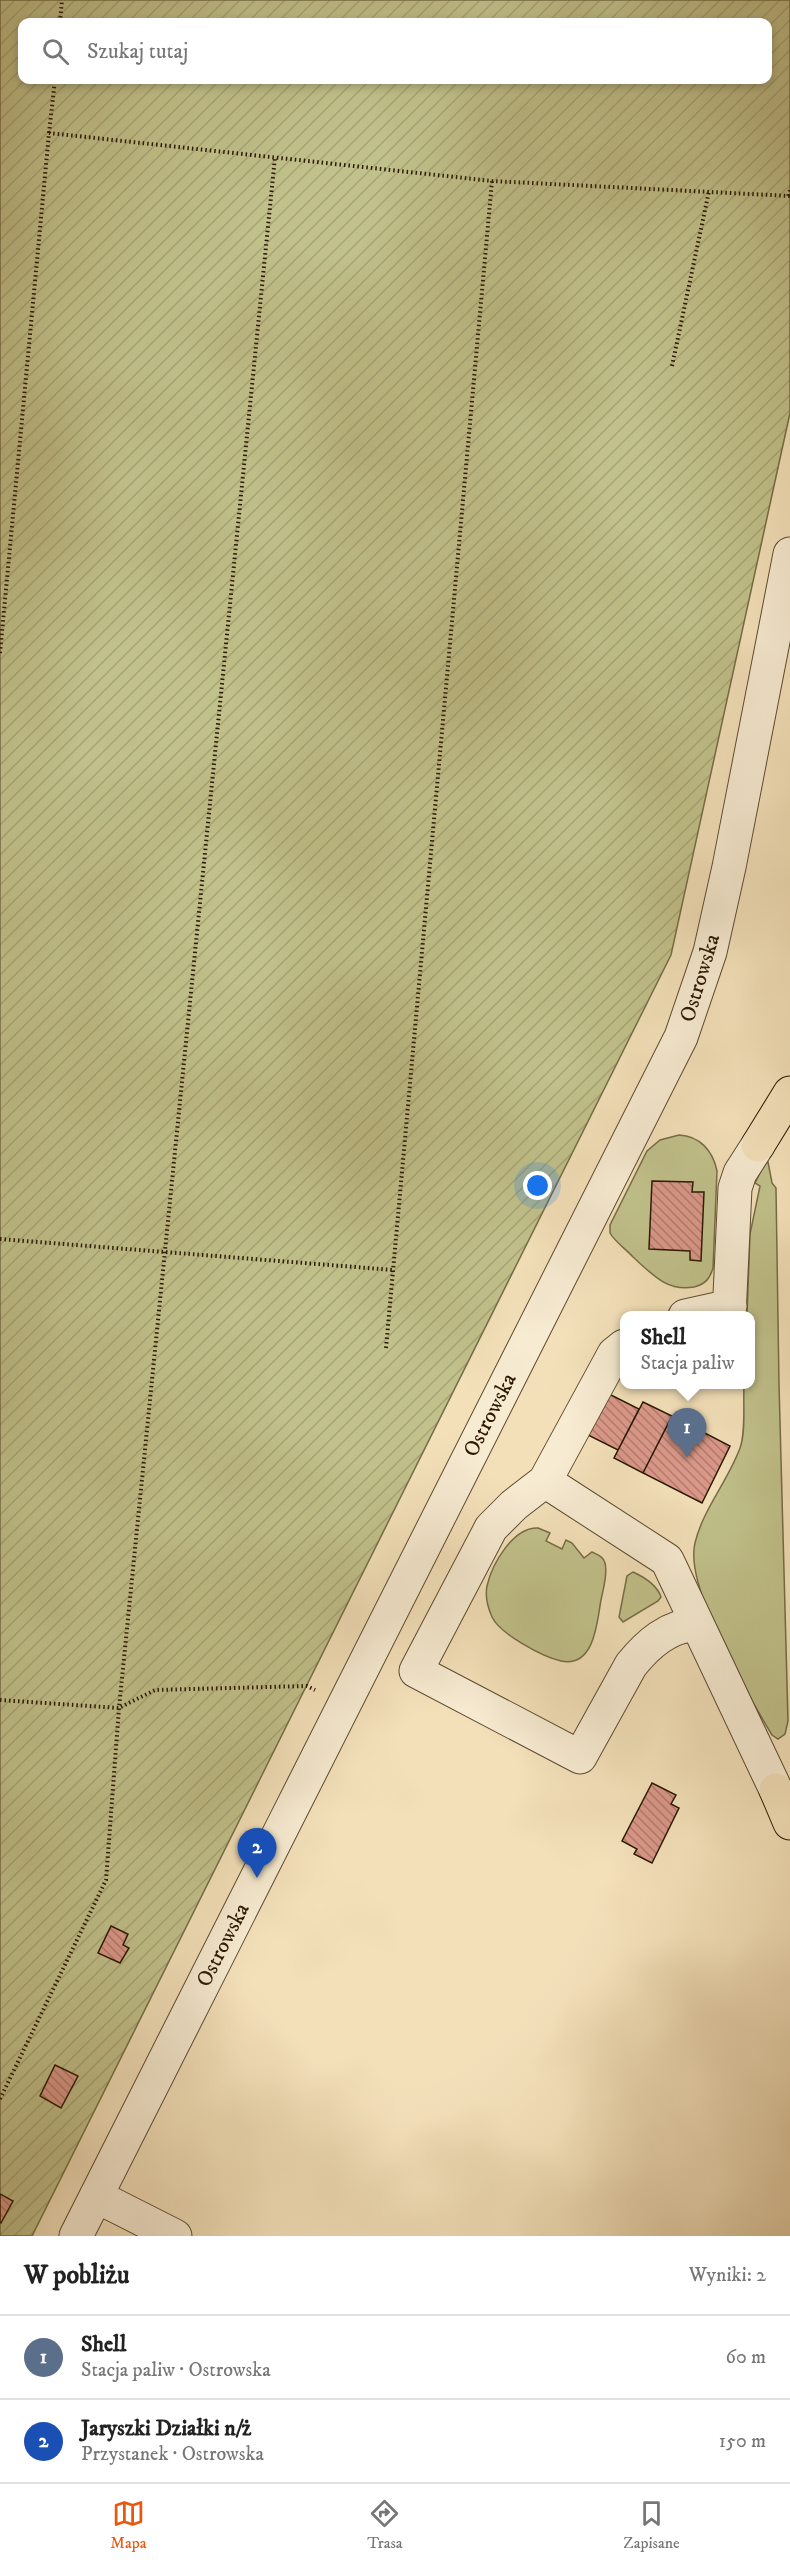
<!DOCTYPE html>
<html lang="pl">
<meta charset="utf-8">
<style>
:root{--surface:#fff;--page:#f2f2f2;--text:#222;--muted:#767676;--line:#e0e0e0;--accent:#ea580c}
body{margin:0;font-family:"IM FELL DW Pica",serif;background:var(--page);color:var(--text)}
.you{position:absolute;left:538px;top:1186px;width:21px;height:21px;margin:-15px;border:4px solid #fff;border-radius:50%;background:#1a73e8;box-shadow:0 0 0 9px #1a73e833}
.badge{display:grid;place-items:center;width:39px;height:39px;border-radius:50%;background:var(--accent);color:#fff;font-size:20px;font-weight:700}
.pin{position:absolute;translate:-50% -50px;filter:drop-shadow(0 2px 3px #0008)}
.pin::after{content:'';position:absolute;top:32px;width:21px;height:18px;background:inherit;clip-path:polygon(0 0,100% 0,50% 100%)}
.popup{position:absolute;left:620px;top:1311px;width:135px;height:78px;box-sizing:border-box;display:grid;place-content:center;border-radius:12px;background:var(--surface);filter:drop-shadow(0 2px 4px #0005);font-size:20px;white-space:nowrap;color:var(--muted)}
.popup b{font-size:22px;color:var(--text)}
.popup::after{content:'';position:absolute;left:50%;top:100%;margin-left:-12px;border:12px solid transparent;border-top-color:var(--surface)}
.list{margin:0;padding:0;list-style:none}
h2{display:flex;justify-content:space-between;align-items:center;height:78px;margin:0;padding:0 24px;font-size:26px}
h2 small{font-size:20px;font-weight:400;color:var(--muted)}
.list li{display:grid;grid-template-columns:39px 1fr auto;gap:18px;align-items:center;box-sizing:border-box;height:84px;padding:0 24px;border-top:2px solid var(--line)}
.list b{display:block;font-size:22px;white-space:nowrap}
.list p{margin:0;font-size:20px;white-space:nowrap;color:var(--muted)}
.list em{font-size:20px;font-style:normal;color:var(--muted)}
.icon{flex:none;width:33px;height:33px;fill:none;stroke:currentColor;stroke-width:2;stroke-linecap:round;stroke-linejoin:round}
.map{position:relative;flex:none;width:790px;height:2236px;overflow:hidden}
.search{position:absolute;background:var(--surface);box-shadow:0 3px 9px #0003;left:18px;right:18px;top:18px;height:66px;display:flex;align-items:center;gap:15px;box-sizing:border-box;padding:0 21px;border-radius:12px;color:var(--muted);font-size:22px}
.sheet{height:246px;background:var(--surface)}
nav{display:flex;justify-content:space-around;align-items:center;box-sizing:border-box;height:84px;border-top:2px solid var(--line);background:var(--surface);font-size:16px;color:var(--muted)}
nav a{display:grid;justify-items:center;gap:3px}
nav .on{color:var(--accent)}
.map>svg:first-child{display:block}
</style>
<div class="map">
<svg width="790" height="2236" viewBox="0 0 790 2236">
<defs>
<pattern id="garden-furrows" width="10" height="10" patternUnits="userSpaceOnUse" patternTransform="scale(1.5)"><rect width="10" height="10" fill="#c1c18b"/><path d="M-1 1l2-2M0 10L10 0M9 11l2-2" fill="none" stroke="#a6a576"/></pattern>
<pattern id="building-back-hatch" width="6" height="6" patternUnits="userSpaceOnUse" patternTransform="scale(1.5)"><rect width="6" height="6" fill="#db9889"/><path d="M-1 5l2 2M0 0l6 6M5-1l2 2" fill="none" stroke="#b27b6e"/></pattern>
</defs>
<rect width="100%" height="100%" fill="#f3e0b9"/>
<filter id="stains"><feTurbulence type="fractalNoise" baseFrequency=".00333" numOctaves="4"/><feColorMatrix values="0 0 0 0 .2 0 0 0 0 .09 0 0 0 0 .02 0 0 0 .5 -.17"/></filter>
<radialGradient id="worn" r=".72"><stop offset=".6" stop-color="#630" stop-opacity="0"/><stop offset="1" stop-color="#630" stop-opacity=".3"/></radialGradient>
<path fill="#c1c18b" stroke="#766d46" stroke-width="1.5" d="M679,1135c21,1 34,16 38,36l-4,97c-3,10 -7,16 -19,19 -27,5 -42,-13 -61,-30 -7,-8 -18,-15 -23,-24v-8l37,-74 13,-11z
M768,1162l4,21 4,5 3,196 9,337 -3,13 -7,5 -6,-4c-24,-40 -88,-148 -77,-192 8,-34 33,-62 45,-95 6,-15 3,-46 4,-63l6,-1v-68l-3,-1 3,-81 10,-48 -5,-3 10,-20z
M538,1528l12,5 -4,8 16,8 4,-9 6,3 12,15 8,-6c6,3 12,5 13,11 3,12 -2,26 -4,37 -4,21 -6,68 -40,61 -18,-4 -61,-27 -69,-44 -4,-9 -7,-21 -5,-31 5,-22 26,-59 51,-58z
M633,1572c11,5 24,13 28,25l-3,4 -35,21 -4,-5 8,-41z"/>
<path fill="url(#garden-furrows)" stroke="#766d46" stroke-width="1.5" fill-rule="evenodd" d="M0,0h790v413l-119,542 -639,1281h-32zM22,22h746v58h-746z"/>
<path fill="url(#building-back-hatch)" stroke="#2b1902" stroke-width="1.5" d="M652,1181l41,1 -1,10h12l-3,69 -11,-1v-9l-41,-2z
M603,1391l36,18 -21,41 -36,-18z
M643,1402l29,14 -29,57 -29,-15z
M672,1416l58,30 -28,57 -59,-30z
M652,1783l24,12 -5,9 8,4 -27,55 -18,-9 3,-5 -15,-8z
M111,1926l17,8 -5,11 6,3 -9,15 -22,-10z
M55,2065l23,11 -17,32 -21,-12z
M0,2194l13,7 -12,22 -1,-1z"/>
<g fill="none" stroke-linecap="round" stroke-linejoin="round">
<defs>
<path id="minor" d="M685,1316l45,-10
M729,1316l6,-128 5,-15 18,-28
M624,1346l-10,8 -69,127 -31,24 -23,23 -75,143 164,86 51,-92c17,-21 37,-39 66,-41
M545,1481l122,79 109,230
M96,2196l79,40
M76,2236l605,-1199 29,-85 19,-85 61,-313"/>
<path id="highway" d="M758,1145l32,-52
M776,1790l14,33"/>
</defs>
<use href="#minor" stroke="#5d4b30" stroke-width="35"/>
<use href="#highway" stroke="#2b1902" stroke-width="35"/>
<path stroke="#2b1902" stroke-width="4" stroke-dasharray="1.5 3" stroke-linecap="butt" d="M60,22l2,-22
M49,133l6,-53
M788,196l2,-6
M672,366l37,-175
M0,653l49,-520 443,48 298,15
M0,1239l393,31
M386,1348l106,-1167
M0,1700l119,8 36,-18 152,-4 8,4
M0,2099l106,-219 13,-172 156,-1551"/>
<use href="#minor" stroke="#f7ebd2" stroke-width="33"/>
<use href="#highway" stroke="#f3e0b9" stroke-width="33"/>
</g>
<g text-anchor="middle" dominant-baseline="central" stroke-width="4.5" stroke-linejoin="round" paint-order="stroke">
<g font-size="22" fill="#2b1902" stroke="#f7ebd2">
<text transform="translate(700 978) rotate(-73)">Ostrowska</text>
<text transform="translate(490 1415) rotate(-63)">Ostrowska</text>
<text transform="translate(223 1945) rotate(-63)">Ostrowska</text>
</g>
</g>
<rect width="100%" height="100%" filter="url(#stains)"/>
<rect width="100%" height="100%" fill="url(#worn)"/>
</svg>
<div class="you"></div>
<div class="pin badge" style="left:687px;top:1458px;background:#5c6f8a">1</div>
<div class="popup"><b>Shell</b>Stacja paliw</div>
<div class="pin badge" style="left:257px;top:1878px;background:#1a4fb4">2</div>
<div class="search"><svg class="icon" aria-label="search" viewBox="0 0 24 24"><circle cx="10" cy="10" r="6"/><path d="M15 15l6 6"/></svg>Szukaj tutaj</div>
</div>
<section class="sheet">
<h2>W pobliżu<small>Wyniki: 2</small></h2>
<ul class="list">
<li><span class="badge" style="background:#5c6f8a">1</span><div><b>Shell</b><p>Stacja paliw · Ostrowska</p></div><em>60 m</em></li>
<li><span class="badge" style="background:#1a4fb4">2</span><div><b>Jaryszki Działki n/ż</b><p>Przystanek · Ostrowska</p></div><em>150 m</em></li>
</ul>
</section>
<nav>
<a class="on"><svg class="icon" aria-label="map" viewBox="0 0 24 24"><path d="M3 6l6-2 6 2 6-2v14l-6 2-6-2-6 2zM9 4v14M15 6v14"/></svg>Mapa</a>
<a><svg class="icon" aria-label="directions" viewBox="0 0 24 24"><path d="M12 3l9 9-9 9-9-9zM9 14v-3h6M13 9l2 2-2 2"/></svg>Trasa</a>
<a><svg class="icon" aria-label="saved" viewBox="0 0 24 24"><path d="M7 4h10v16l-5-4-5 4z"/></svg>Zapisane</a>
</nav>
